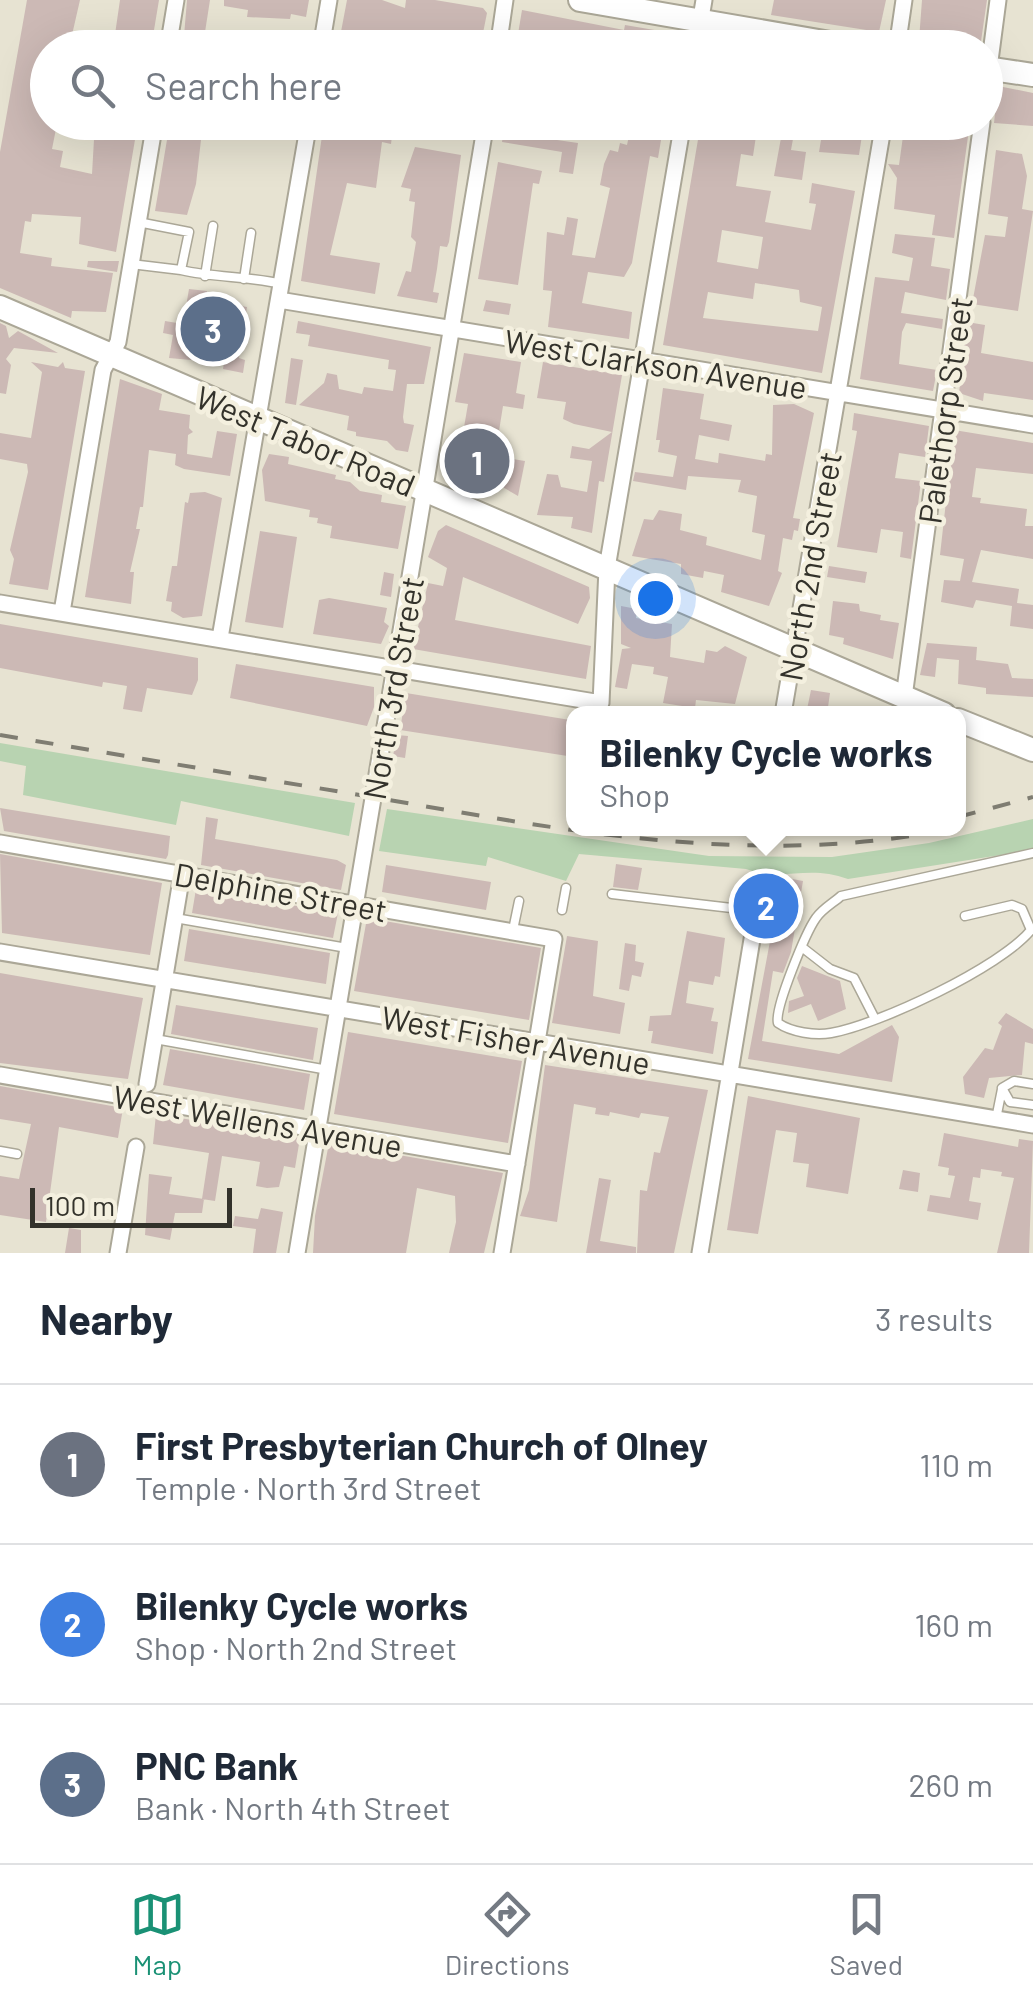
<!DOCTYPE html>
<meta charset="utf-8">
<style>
:root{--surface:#fff;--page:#f2f2f3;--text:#1f2937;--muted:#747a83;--line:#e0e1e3;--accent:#1a9175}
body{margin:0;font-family:Barlow,sans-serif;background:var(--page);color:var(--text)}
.scale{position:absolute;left:30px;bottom:25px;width:202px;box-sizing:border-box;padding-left:10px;border:5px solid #33322b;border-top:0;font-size:28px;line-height:35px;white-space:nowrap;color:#33322b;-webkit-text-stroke:8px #f4f0df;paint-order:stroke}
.you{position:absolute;left:655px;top:598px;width:35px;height:35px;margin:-25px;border:8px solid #fff;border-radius:50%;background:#1a73e8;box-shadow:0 0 0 15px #1a73e833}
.badge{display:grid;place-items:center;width:65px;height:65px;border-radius:50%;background:var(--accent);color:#fff;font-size:32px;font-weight:700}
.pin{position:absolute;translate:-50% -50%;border:5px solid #fff;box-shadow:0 2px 10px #0006}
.popup{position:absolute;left:566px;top:706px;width:400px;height:130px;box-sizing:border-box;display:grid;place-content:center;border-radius:20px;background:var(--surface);filter:drop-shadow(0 2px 8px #0005);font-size:32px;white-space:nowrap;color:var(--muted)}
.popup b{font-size:38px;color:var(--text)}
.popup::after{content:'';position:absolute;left:50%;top:100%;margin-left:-20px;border:20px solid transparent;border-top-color:var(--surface)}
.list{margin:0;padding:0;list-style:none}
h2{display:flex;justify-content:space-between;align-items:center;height:130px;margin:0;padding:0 40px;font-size:42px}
h2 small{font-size:32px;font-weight:400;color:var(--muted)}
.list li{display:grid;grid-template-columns:65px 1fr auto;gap:30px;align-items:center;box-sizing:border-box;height:160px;padding:0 40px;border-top:2px solid var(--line)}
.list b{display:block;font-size:38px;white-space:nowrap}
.list p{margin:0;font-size:32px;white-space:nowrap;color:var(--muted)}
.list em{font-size:32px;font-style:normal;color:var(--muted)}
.icon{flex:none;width:55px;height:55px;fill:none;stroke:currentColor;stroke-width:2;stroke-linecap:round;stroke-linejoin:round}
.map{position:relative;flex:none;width:1033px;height:1253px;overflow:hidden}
.search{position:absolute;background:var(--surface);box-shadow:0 10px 40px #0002;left:30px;right:30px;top:30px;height:110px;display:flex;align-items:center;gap:25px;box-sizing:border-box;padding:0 35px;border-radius:55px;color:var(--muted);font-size:38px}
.sheet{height:610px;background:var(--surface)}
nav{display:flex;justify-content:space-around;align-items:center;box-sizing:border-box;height:140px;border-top:2px solid var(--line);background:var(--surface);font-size:28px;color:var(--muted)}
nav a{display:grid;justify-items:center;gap:5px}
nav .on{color:var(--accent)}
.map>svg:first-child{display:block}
</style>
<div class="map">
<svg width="1033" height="1253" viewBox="0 0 1033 1253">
<rect width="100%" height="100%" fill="#e7e3d2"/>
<path fill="#b8d3b1" d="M0,743l355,60 -6,33 -168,-35 -5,24 -153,-30 3,-29 -26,-5z
M387,809l322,47 123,1 97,-14 104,-24v31l-185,29c-39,-15 -66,3 -102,-10l-167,-15 -13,27 -78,-24 -2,9 -107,-15z"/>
<path fill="#ccb9b5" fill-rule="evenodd" d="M27,0h53l-11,48h-21v75l9,1 -5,25 11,2 -3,16 32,7 3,-52h43l-22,130 -37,-8 2,-27 -49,-3 -1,8 -6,-1 -5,32 32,5 -1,8 62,7 -7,39 -34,-1 -1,7 -71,-30v-136z
M120,0h39l-8,48h-38z
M187,0h23l-5,32 16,2 -2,14h-36z
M224,0h85l-3,17 -15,-3 -1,5 -43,-2 1,-7 -24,-4z
M347,0h35l23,8 1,-8h29l48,8 4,5 -7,35 -46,-7 -1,6 -23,-4 1,-6 -54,-7 -1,9 -16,-2z
M774,0h112l-7,32 -108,-17z
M922,0h65l-7,48 -19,-2 2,-13 -24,13 -20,-6z
M522,10l102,20 1,-5 53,9 -2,14h-91l-29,-5 -1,4 -38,-7z
M998,86l35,7v33l-39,-3z
M170,122h33l-7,62 -9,31 -32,-4z
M254,122l34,3 -2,15 -35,-3z
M324,122h57l-1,4 13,2 -2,16 -9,-2 -6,46 -29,-5 -17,72 50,8 -5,31 -74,-13z
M419,122h48l-1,14 -48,-8z
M505,122h47l-2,17 28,4 -5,31 -14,-2 3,-20 -60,-10z
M632,122h32l-6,36 -8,-2 -18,107 -8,14 -36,-5 -6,31 50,9 -3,27 -81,-12 4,-36 -9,-1 4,-58 17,3 3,-18 11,2 -6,36 23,3 15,-70 -10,-3 4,-21 6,-14 8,2 2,-9 7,2z
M701,122l26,1 8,3 -1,7 22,3 -3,20 -12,-2 -5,32 35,5 -6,31 46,8 5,-26 -7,-1 3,-20 43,8 -33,182 -159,-28zM722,230l41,7 -5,32 -41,-7zM755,283l44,7 1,12 22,5 -4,24 -115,-13 5,-26 45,7z
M824,122h40l-5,33 -40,-3z
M905,122h65l-16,116 -22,-3 3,-20 -41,-6 3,-31 -9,-14 11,1z
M781,138l12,1 -2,11 15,2 -4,28 -28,-4z
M415,147l46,8 -12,87 -2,5 -7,-1 -3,23 -4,23 6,1 -2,10 -40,-7 9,-25 5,1 5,-30 -5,-5 4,-35 -6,-1 2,-12 -10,-2z
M996,150l26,4 5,22 -5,33 11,2 -15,100 -46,-7 13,-69 20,2 3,-20 -20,-3z
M498,162l44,9 -3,13 -6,-1 -15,102 -40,-6z
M895,234l40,4 -4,28 19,3 -4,31 -41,-8 -4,21 42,6 -1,10 -36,-6 -4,9 -3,32 38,6 -4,21 -73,-12 15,-102 34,4 4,-23 -21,-5z
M88,261h31l-2,11 -30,-5z
M189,289l18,2 -2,9 42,7 -8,51 6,2 -2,13 -20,-4 1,-6 -55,-5 4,-23 -10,-2 2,-12 18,3z
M486,300l25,4 -2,11 -26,-4z
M298,321l133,26 -7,37h-17l-4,33 1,6 10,2 -6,27 -12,-2 -9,-9 -31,-5v-4l-9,-2 2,-14 -50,-11 25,-22 3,-10 10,2 2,14 23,5 2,-7 29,4 3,-21 -8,-1 1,-9 -81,-14 2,-11 -14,-2z
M967,322l18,3 -4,28 52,9v38l-49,-7 -1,8 -24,-8z
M0,323l6,3 3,12 9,-7 40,22 -44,-5 -8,11 5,6 -5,29 -6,-1z
M464,353l57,9 -5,31 9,2 -2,14 -20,-3 -8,50 30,5 -7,35 -19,-11 2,-10 -44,-7 11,-64 -13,-2z
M291,358l12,2 -7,45 -11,-2z
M31,362l27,5 5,-5 2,6 20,3 -37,219 -39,-6 5,-25 -4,-9 18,-78 -1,-8 -27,-5v-26l31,5 11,-66z
M543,362l79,13 -18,107 -5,-1 -7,52 -21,-5 2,-11 -36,-2 10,-41 11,1 3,12 26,5 5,-31 -22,-3 2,-12 17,3 23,-17 -38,-8 -11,-5 3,-17 -29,-4z
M120,379l42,15 -3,16 31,5 -1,13 4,4 -5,3 -1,19 25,4 5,-27 20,3 -7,42 -46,-7 -9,-4 1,-11 -27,-4 -6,57h-3l-4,22h4l-10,43h4l-3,32 -46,-7z
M663,388l41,6 -4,25 32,6 -3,16 -30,-6 -4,24 23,4 1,-10 46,8 1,-7 6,1 1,-50 21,-1 20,9 -21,105 7,1 -2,12 -4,-1 -2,10 -9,-2 -5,33 4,2 -13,33 -48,-14 3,-17 -20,-4 -1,7 -22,-4v-10l-49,-8 12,-37 9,1 6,-10 23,4 -2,16 27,7 -1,8 55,15 4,-25 -13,-3 5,-36 -19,-4 3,-12 -53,-4 -2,14 -53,-9 2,-9 38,5 4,-21 -19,-4 2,-12h-4z
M854,413l75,13 -4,31 -26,-4 -4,25 26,3 -10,78 -11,-2 3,-25 -22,-3 -4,24 -40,-6 20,-116 -5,-1z
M954,430l79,13v31l-57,-6 -4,29 9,1 -1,5 47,6 -2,17h8v33l-52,-9 -9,32 47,7 -2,14 16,2v24l-23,-3 2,-20 -36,-6 -3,8 -32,-6 3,-22 16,1 4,-22 -24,-4z
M269,454l20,3 -1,7 48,11 -1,4 15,3 10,9 22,4 -1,7 25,4 -8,43 -68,-11 2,-12 -15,-3 1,-5 -9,-1 1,-7 -45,-9 -3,-31z
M205,492l17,6 -20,118 -19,2 -12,-7 1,-9 -6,-1 6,-35h5l8,-64 3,1 2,-10z
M446,525l143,62 1,11 -12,26 -115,-47 -8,43 136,26 -5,33 -173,-30 15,-66 15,3 4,-18 -19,-11 10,-26z
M260,531l37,6 -14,91 -38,-6z
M829,566l38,6 -2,11 -38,-6z
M384,572l10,2 -3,23 -11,-2z
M329,598l58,10 -3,14 5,4 -8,18 -68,-10 6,-34z
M833,601l26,3 1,7 21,4 -1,5 19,3 -6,36 -50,-15 1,-6 -15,-3z
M621,606l16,3 -1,9 36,6 -2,33 34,6 2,-13 11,2 8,-6 22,11 -12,47 -39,-4 -1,8 -32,-5 5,-26 -15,-3 1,-7 -22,-3 -5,25 -12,-2 7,-38 9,-1 -10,-4z
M0,624l198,34v22l-6,15 -45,-7 -5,24 -19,-3 4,-23 -24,-4 -1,5 -102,-19z
M927,643l50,4 -1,13 32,4 4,14 21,1v18l-47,-3v-6l-28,-4 1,-24 -22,-2 -2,19 -15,-2z
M236,664l138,23v20l-7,19 -137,-28z
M811,690l19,3 -3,21h-21z
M406,693l164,27 -2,15 6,1v21l-174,-27z
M397,735l11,1 -3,22 -12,-2z
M0,808l170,28 -2,19 -2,4 -162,-28z
M206,817l12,2 -3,20 122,21 9,5 -5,25 -140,-25z
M0,854l162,29 -12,72 -148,-22z
M616,864l26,4 -4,22 -25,-3z
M386,865l105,17 -5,28 -104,-18z
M782,877l21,4 -12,71 -8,21 -10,-2 -11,70 77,13 53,-29 7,12 -7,45 -144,-23z
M196,889l142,24 -5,25 -141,-25z
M367,918l174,30 -12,72 -175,-29z
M189,929l141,24 -4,31 -142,-23z
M687,931l38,7 -5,39 -5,-1 -2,9 -24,-4 -3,22 28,5 -3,13 7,1 -5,32 -62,-11 2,-12h-5l2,-15 21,-1z
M567,936l31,5 -5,55 32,7 -5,31 -68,-11z
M625,943l11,2 -1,16 9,2 -3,14 -9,-2 -3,16 -10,-2z
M802,966l38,15 6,28 -28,12 -7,-17 -23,9 1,-12 15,-5 -7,-18z
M0,973l143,25 -15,81 -128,-16z
M176,1005l142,23 -5,32 -142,-26z
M1006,1013l27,16v15l-8,-2 -3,33 -33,3 -5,20 -19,-4 -2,-17 22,-29 8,2 9,-24 -4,-3z
M348,1032l174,29 -14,82 -174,-29z
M170,1049l140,25 -6,36 -141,-25z
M545,1065l163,25 -34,163h-37l3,-63 7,1 7,-39 6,1 9,-36 -28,-4 -2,5 -29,-6 -1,4 -14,-2 1,-6 -22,-4 -17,118 -37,-6 9,-26z
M0,1086l123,22 -5,30 -59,-11 -13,95 -46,-7v-39l19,3 12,-55 -31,-5z
M748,1096l112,22 -12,76 -42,-7 3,-23 -16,-2 4,-29 -21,-3 -18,104 -31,-4z
M156,1114l144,24 -5,30 -11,-2 -5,21 -12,1 -11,-2 4,-24 -38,-6 -7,45 -13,-2 7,-46 -56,-9z
M944,1133l74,14 1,-8 14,2 -4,112h-32l17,-75 -13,-2 1,-4 -21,-3 -1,9 -7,-1 -4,24 12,2 -3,17 -51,-9 3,-16 20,3 5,-22 -7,-1 1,-7 -11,-2z
M329,1143l174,30 -19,80h-35l7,-31 -1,-26 -38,-8 -11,65h-93l2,-37z
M903,1170l17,3 -2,19 -19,-3z
M149,1174l23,3 -3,17 35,5 -2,14h-27l-5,27 -25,-5z
M599,1178l12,2 -11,61 36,6v6h-50z
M261,1208l22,4 -7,41h-23l3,-24 -23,-3 2,-10 23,3z
M69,1228l12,2v23h-16z"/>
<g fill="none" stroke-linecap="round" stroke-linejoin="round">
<defs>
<path id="lane" d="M131,264l50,6 8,-38 -51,-10
M181,270c34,8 67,6 101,14
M205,276l8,-50
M244,279l7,-46
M612,894l145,17
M562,910l4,-22
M965,916l47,-11 10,4 9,21c-30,37 -153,95 -200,103 -16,3 -40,-1 -53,-10 -4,-14 28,-91 38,-105 6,-9 17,-15 25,-22l192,-43
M175,918l172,30
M513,930l6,-29
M803,948l27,21 24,9 20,39
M155,1039l173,31
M1002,1088l8,14 23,3
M1002,1088l12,-7 19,3
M996,1119l6,-30
M0,1151l17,3"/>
<path id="street" d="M168,48l8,-48
M321,48l8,-48
M498,48l7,-48
M696,48l8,-48
M897,48l7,-48
M986,91l12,-91
M279,300l754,125
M0,603l601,100 6,-135 76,-446
M62,612l41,-242 15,-28 37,-220
M220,638l89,-516
M904,697l78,-575
M783,714l101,-592
M0,843l554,96 -52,314
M0,952l1033,173
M0,1075l517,89
M147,1084l35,-210
M118,1253l18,-106
M297,1253l189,-1131
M700,1253l61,-368"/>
<path id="secondary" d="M580,0l279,48
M986,68l47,7
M0,307l944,407
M958,720l75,30"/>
</defs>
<use href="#lane" stroke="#aba797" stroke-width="11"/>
<use href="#street" stroke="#aba797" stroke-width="19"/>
<use href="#secondary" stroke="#aba797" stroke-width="26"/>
<use href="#lane" stroke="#fff" stroke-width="8"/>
<use href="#street" stroke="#fff" stroke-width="15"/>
<use href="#secondary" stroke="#fff" stroke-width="22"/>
<path stroke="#7f7d72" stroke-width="4" stroke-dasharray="18 18" stroke-linecap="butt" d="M0,735c132,22 264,44 395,66 188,33 372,66 562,27
M958,817l75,-20"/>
</g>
<g text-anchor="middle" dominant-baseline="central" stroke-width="9" stroke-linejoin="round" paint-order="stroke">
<g font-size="32" fill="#33322b" stroke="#f4f0df">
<text transform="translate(656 363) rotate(9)">West Clarkson Avenue</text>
<text transform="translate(944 410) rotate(-82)">Palethorp Street</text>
<text transform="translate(306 440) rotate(23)">West Tabor Road</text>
<text transform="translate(809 566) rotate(-80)">North 2nd Street</text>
<text transform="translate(392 688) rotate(-80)">North 3rd Street</text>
<text transform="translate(281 891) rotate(10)">Delphine Street</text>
<text transform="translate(516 1039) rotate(10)">West Fisher Avenue</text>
<text transform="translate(258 1120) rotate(10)">West Wellens Avenue</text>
</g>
</g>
</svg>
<div class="scale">100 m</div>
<div class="you"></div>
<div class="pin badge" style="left:477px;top:461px;background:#6b7280">1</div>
<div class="pin badge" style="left:766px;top:906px;background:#3f7fe0">2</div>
<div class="popup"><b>Bilenky Cycle works</b>Shop</div>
<div class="pin badge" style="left:213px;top:329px;background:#5c6f8a">3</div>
<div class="search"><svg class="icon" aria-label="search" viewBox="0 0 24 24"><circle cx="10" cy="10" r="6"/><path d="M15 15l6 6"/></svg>Search here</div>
</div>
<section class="sheet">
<h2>Nearby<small>3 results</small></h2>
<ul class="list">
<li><span class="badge" style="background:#6b7280">1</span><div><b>First Presbyterian Church of Olney</b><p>Temple · North 3rd Street</p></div><em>110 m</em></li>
<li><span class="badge" style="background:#3f7fe0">2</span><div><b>Bilenky Cycle works</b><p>Shop · North 2nd Street</p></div><em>160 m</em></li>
<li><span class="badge" style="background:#5c6f8a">3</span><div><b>PNC Bank</b><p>Bank · North 4th Street</p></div><em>260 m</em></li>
</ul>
</section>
<nav>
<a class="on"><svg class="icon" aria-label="map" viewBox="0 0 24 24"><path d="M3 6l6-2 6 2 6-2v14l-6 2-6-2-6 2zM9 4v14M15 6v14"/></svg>Map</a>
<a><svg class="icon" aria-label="directions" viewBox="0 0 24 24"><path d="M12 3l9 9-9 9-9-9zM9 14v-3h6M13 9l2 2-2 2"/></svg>Directions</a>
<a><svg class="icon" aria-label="saved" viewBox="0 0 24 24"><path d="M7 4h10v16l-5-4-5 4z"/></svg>Saved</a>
</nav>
